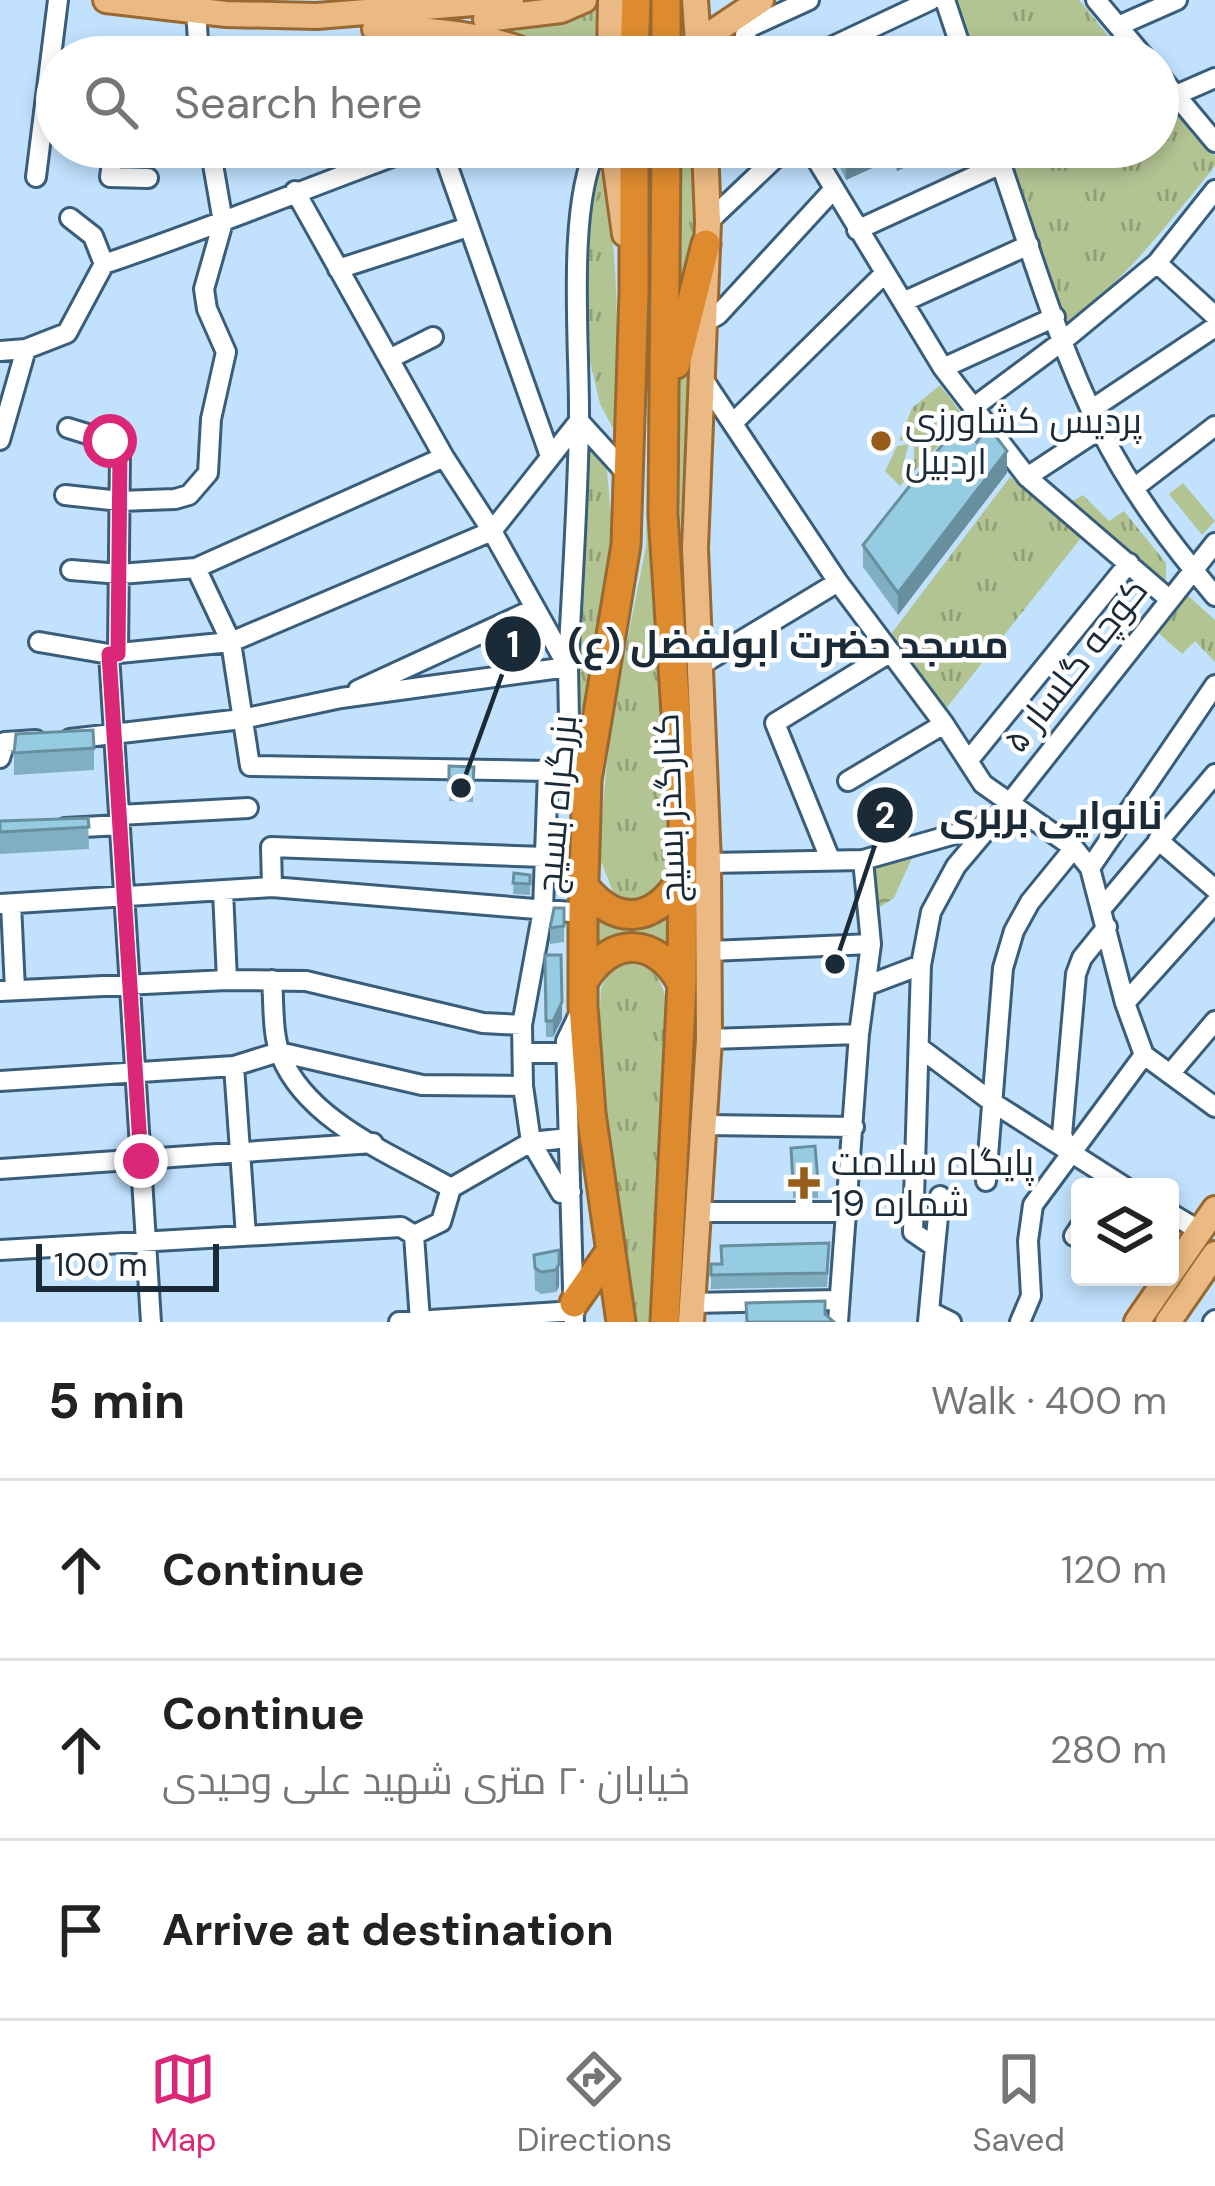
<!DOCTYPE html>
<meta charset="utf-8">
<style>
:root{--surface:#fff;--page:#f2f2f2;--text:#222;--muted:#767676;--line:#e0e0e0;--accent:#db2777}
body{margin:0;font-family:"DM Sans",Cairo,sans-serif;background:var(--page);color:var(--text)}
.controls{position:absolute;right:36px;bottom:36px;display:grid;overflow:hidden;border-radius:12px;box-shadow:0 6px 18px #0003}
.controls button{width:108px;height:108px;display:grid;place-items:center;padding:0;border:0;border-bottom:3px solid var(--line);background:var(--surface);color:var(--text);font:60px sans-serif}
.scale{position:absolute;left:36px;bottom:30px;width:183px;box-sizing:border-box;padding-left:12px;border:6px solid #1a2a37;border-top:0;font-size:33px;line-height:42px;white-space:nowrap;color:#1a2a37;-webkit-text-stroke:9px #fefefe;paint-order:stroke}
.stop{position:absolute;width:36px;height:36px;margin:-27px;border:9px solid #db2777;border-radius:50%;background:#fff}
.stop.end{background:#db2777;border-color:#fff;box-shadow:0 3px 12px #0008}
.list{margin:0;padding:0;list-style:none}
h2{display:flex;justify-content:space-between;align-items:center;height:156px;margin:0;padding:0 48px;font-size:51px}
h2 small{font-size:39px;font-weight:400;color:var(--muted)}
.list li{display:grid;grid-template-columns:78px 1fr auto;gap:36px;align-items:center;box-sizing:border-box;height:180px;padding:0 48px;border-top:3px solid var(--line)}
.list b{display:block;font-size:45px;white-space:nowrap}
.list p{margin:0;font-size:39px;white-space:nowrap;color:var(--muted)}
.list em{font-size:39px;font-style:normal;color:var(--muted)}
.icon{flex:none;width:66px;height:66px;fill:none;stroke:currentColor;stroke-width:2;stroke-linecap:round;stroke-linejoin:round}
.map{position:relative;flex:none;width:1215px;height:1322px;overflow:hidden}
.search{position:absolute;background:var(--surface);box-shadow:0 6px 18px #0003;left:36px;right:36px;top:36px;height:132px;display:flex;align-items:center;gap:30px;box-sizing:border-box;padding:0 42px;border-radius:66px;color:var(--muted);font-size:45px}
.sheet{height:696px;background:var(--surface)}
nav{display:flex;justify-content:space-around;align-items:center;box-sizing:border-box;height:168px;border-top:3px solid var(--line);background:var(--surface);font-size:33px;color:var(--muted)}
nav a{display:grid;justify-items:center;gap:6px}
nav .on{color:var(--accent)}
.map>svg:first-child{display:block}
</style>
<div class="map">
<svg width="1215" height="1322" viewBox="0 0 1215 1322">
<defs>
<pattern id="grass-tufts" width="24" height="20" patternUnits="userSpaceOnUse" patternTransform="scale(3)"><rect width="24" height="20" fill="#b3c493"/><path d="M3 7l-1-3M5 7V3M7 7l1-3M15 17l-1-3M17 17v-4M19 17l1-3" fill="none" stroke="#919f79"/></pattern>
<pattern id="forest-crowns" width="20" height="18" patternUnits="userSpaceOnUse" patternTransform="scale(3)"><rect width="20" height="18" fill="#b3c493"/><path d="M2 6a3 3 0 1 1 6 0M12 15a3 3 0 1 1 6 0" fill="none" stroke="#919f79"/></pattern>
</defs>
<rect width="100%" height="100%" fill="#c1e1fd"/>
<path fill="url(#grass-tufts)" d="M600,0l4,57h-42l-23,-14 -56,-18 100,-15z
M949,0h130l47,57h-156z
M1158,93l57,63v10c-46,57 -90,113 -147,159l-65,-178h155z
M651,147h6l14,713c-6,26 -12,32 -37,42l-21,-10 -15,-38 13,-131 35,-177z
M677,147h24l-1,83 -22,93z
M597,156c25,90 20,185 19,278l-16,-30 -10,-43 -4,-157z
M697,326l-5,328 -12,-137 -2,-136z
M940,385l25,33 -12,14 -54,9 13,-33z
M948,436l-48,50 -15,-15 12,-25 12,-2 -5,17 5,5 5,-4v-18z
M590,444l17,26 7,84 -28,196 -9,-80z
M1010,477l71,61 -137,173 -53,-77z
M1083,495l26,26 15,-10 42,52v19l-99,-78z
M1186,594l29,26v42l-20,-21 -13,13 -27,-24z
M672,905l-1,51h-79l1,-50z
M622,964c27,-1 38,9 44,36l-14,322h-16l-23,-126 -14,-171 2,-36 7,-16z"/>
<path fill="url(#forest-crowns)" d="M1183,483l32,38 -13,14 -33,-41z
M912,858l-18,40 -17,11 -2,-42z"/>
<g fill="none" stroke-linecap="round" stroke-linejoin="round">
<defs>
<path id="minor" d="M945,0l19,57
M1096,0l48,57
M196,10l3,47
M1118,26l59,-26
M406,29l8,28
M757,57l-12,-22 3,-7 61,-28
M810,57l121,-57
M1158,74l57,68
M1176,95l39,-17
M114,147l-4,30 38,1
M441,147l109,309
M809,147l134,221 84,109 142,122
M995,147c33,94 61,194 106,284 30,60 71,114 114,165
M814,157l22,-10
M36,177l22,-177
M295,191l149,266 48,74 76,136 2,105 17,8
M70,218l23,18 11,28
M708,222l79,-75
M857,230l144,-66
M1157,263l58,53
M338,269l130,-42
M903,302l126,-57
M703,323l15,-8 115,-125
M0,351l26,-2 41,-16 37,-69c107,-36 210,-79 315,-117
M389,359l44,-22
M943,368l112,-51
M701,376l137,206 106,142 39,60 91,64 16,20 35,135 19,52 71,52
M974,407l90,-67 93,-77 58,-73
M1092,409l123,-82
M579,421l49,54
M733,423l151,-149
M68,428l42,13 10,11 -2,202
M0,440l26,-91
M1027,477l73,-48
M1134,488l81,-62
M65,495l55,6 55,-2 14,-4 19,-22 3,-54 15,-67 -19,-43 -3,-20 19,-67 -13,-75
M196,568l35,74 19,124 298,5
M71,570l49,4 76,-6 248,-111
M39,642l70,12 122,-12 261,-111 87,-110
M109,654l42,668
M699,666l139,-84
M358,690l176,-81
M70,739l172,-20 99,-21 227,-31c4,-82 10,-165 11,-247 1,-71 -13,-214 18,-273
M0,758l5,-16 31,-2
M968,761l161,-198
M559,772l-11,-1 -5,139 -21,115 1,61 8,56 30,51 10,-1
M848,781l96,-57
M119,815l129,-7
M65,828l55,-3
M1158,840l57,49
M830,859l-55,-136 116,-71
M708,863l155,-3 124,-35
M1090,868l125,-183
M272,887l-1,-40 274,10
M223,891l4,89
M0,904l272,-17 311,26
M11,904l4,86
M1103,907l112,-133
M710,951l161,-7
M272,980c2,24 0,55 9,76 27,66 111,98 170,132
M868,985l53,-20
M0,991l227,-11 79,1 177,42 39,2
M1125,1003l90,-100
M709,1039l150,-5
M920,1048l72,54 133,85
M523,1053h43
M234,1066l12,170
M1170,1074l45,-53
M0,1081l234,-15 45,-14 143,33 101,1
M704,1125l150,2
M1071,1154l-9,-19 14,-161 6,-16 25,-31
M0,1169l373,-26
M986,1181l17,-213 11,-37 16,-29 44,-54
M451,1188l80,-46 37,-4
M699,1212h147
M1170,1213l30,18
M414,1235l6,86
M1074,1236l6,-9
M935,1247l5,-51
M0,1250l401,-23 13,8 27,-13 10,-34
M692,1303l146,-3
M929,1311l22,11
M399,1322l176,-11
M574,1322l-8,-281 15,-31
M838,1322l21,-288 12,-90 -8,-84
M928,1322l7,-75 -22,-15 8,-267 10,-53 25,-46 55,-65 204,-258
M1020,1322l11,-26 -3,-55 5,-36 111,-150
M1213,1322l2,-2"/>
<path id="major" d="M106,0l120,14 91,2 194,-16
M695,0l4,57
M486,19l75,-9 23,-10
M375,29c53,-1 116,6 164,28
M610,57l1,-57
M706,57l9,-26 46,-31
M613,147l12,87
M1170,1274l45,-65
M691,1322l18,-283 -1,-176 -13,-315 13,-326 -3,-75
M1137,1322l31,-45
M1168,1322l47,-68"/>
<path id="highway" d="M666,0v57
M634,57l2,-57
M676,364l30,-120
M583,885c32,41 69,39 97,-4
M584,981c27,-46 73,-44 98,3
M574,1303l35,-50
M621,1322l-30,-209 -8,-107v-93l4,-133 39,-235 8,-252v-146
M665,1322l17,-338 1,-164 -20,-306 3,-367"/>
</defs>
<use href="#minor" stroke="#395e7b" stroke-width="24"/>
<use href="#major" stroke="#996932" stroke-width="30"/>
<use href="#highway" stroke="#996932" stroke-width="33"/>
<use href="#minor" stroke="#fff" stroke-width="18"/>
<use href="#major" stroke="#ebb983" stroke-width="24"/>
<use href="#highway" stroke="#de8b30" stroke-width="27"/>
</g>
<path fill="#80afc2" d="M837,147h90v10l-30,14 -5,-12 -46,21 -9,-19z
M1007,473l-109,142 -35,-48v-22z
M94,748v22l-80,5v-22z
M449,766l25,1 -1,35 -24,-1z
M88,818l1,31 -89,5v-33z
M514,873l16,2v20l-17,-1z
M564,908v34l-14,2v-16z
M545,955l17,64 -9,18h-7z
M791,1148l27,34v16h-25z
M559,1250v36l-3,6 -15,2 -6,-4 -1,-35z
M829,1257l-2,30 -116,2v-25z"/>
<path fill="#688f9e" d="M892,147v12l-46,21v-32z
M897,147h30v10l-30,14z
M1007,451v22l-109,142v-22z
M562,1002v17l-9,18v-16z
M559,1264v22l-3,6v-22z"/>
<path fill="#95cce1" stroke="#688f9e" stroke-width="3" d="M957,426l20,16 11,-16 19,25 -109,142 -35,-48z
M93,730l1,18 -80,5 2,-19z
M449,766l25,1 -1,18 -24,-1z
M88,818l1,9 -89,5v-11z
M514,873l16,2v9l-17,-1z
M554,908h10v18l-14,2z
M545,955h16l1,47 -9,19h-7z
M815,1146l3,36h-25l-2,-34z
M829,1243l-2,30 -116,2v-11h11l-1,-18z
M559,1250v14l-3,6 -15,2 -6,-4 -1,-13z
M825,1301v13l9,8h-87l-1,-19z"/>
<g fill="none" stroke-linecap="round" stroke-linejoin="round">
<path stroke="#db2777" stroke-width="15" d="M110,441l10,11 -2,202h-9l32,507"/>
</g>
<g fill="#965c1a" stroke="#fefefe" stroke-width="4.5">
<circle cx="881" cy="441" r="12"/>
<path d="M798 1165h12v12h12v12h-12v12h-12v-12h-12v-12h12z"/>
</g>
<g text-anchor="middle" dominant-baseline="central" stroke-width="9" stroke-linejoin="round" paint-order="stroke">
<g font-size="36" fill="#1a2a37" stroke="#fefefe" text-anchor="start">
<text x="905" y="420">پردیس کشاورزی<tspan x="905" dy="41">اردبیل</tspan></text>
<text x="831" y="1162">پایگاه سلامت<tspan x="831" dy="41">شماره 19</tspan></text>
</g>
<g font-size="36" fill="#1a2a37" stroke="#fefefe">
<text transform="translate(1075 665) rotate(-52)">کوچه گلسار ۵</text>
<text transform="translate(556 804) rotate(-85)">بزرگراه بسیج</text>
<text transform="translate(669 808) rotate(-92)">کنارگذر بسیج</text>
</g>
</g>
<path fill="none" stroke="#1a2a37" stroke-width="4.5" d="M461 788L513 644M835 964L885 815"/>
<g fill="#1a2a37" stroke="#fefefe" stroke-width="4.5">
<circle cx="461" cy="788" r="12"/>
<circle cx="835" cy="964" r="12"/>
<circle cx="513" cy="644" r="30"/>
<circle cx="885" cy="815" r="30"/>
</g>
<g font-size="36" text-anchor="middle" font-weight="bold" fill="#fff">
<text x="513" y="657">1</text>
<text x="885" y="828">2</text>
</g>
<g font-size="39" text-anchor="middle" font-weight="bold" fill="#1a2a37" stroke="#fefefe" stroke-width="9" stroke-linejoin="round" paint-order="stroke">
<text x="788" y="658">مسجد حضرت ابولفضل (ع)</text>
<text x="1051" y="829">نانوایی بربری</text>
</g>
</svg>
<div class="controls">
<button><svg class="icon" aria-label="layers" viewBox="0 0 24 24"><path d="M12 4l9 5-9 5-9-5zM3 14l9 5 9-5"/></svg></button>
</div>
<div class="scale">100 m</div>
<div class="stop" style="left:110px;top:441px"></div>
<div class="stop end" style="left:141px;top:1161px"></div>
<div class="search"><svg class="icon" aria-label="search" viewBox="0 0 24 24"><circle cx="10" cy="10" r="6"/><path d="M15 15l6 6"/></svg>Search here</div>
</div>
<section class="sheet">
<h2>5 min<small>Walk · 400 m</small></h2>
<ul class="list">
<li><svg class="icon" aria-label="ahead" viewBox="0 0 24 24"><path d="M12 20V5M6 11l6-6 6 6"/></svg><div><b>Continue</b></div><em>120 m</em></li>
<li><svg class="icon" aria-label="ahead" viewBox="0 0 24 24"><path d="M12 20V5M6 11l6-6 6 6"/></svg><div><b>Continue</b><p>خیابان ۲۰ متری شهید علی وحیدی</p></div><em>280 m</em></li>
<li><svg class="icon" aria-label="arrive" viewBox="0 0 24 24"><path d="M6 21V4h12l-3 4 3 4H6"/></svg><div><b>Arrive at destination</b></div></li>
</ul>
</section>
<nav>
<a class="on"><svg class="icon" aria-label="map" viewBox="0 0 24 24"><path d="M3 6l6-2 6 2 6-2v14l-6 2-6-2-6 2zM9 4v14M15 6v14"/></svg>Map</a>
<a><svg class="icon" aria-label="directions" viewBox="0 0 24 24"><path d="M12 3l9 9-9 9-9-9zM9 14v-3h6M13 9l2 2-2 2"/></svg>Directions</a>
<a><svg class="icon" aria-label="saved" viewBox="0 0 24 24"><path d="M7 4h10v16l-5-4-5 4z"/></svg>Saved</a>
</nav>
